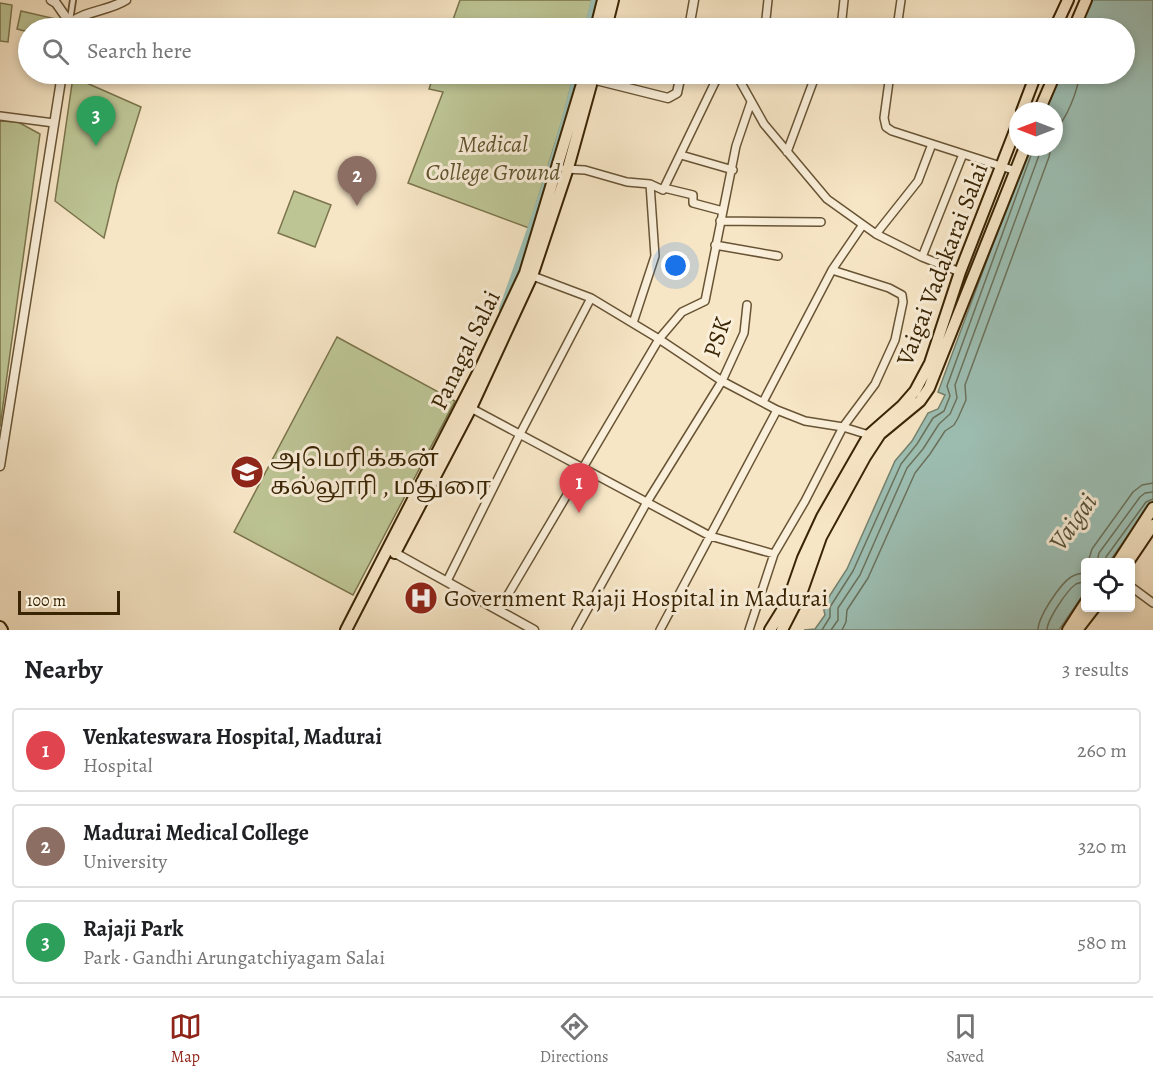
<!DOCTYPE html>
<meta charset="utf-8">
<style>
:root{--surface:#fff;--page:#f2f2f2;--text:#202124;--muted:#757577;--line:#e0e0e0;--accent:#8f2418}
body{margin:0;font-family:Alegreya,"Noto Serif Tamil",serif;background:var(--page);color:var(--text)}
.controls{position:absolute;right:18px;bottom:18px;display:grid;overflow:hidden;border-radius:6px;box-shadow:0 3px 9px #0003}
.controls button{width:54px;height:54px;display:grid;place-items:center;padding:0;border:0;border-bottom:2px solid var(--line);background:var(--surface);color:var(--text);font:30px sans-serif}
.compass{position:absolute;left:1009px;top:102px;width:54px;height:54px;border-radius:50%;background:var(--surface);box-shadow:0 3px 9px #0003;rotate:270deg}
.scale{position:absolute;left:18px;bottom:15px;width:102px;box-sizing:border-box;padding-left:6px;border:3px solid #392403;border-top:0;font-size:16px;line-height:21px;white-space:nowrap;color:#392403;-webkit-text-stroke:4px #faefda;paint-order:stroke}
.you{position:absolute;left:676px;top:266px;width:21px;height:21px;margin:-15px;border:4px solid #fff;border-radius:50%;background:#1a73e8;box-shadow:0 0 0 9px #1a73e833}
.badge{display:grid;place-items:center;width:39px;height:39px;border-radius:50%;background:var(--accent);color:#fff;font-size:20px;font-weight:700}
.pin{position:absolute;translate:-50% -50px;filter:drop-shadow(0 2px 3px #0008)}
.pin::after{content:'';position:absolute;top:32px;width:21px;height:18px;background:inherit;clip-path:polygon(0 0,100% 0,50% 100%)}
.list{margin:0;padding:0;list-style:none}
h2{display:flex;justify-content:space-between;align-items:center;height:78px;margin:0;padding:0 24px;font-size:26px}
h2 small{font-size:20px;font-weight:400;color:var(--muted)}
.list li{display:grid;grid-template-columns:39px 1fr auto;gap:18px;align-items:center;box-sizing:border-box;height:84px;margin:0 12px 12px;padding:0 12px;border:2px solid var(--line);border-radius:6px}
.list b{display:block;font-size:22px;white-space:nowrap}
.list p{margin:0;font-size:20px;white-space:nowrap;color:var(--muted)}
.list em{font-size:20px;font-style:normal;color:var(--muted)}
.icon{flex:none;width:33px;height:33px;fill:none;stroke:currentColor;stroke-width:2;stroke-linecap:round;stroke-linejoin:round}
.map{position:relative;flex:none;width:1153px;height:630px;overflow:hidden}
.search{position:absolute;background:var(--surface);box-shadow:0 3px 9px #0003;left:18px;right:18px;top:18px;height:66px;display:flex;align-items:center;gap:15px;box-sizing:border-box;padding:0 21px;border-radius:33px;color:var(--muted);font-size:22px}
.sheet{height:366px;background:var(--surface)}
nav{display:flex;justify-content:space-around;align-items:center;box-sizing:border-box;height:84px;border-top:2px solid var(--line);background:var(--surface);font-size:16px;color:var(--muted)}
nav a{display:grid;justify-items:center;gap:3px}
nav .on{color:var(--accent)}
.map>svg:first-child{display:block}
</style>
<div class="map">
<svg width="1153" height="630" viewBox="0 0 1153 630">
<rect width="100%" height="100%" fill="#f7e6c6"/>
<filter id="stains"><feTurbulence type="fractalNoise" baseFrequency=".00333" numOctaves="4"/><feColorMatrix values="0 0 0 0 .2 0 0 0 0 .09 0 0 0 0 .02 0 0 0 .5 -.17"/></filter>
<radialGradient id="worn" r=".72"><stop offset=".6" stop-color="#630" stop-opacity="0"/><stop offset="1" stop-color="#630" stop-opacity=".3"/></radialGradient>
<path fill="#bdc595" stroke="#7b744c" stroke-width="1.5" d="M460,0h132l-7,28h-135z
M0,3l12,2 -4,37 -8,-1z
M21,11l35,8 -2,9h-26v4l-11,-3z
M434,74h140l-11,44 -34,110 -121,-45 35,-91 -14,-3z
M73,77l68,30 -24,77 -13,54 -49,-37z
M0,121l18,1 22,12 -40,293z
M294,191l37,14 -16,42 -37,-14z
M337,337l118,64 -102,194 -119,-63z"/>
<path fill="#9dc0b5" stroke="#75826e" stroke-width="1.5" d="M1091,0h62v501l-44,61h-23l-1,30 -26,38h-255l11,-1 10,-14 -2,-9 24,-37 48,-108 17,-20 16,-28 10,-4 7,-14 -7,-3 91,-245h25v-36h-11l15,-37h66v-46h-45z"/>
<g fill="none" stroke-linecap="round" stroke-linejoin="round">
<path stroke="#6b725c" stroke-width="1.5" d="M1054,130c12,-8 25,-42 25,-56
M1088,562l4,-13 41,-57 9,-7 11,-2
M1097,562l2,-9 41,-56 5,-4 8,-1
M1105,562l1,-5 40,-55 7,-3
M822,630l8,-13v-10l23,-36 48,-107 16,-20 16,-26 11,-7 6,-15 -3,-10 87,-239
M831,630l7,-10v-12l22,-33 47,-107 16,-19 16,-25 11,-10 7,-16 -2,-13 87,-238
M842,630l4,-8 1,-12 21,-32 47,-105 15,-19 15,-23 9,-6 4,-7 8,-18 -1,-15 84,-228 2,-10
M1038,630c0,-13 22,-46 33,-53 5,-3 9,-4 15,-4
M1047,630c0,-10 20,-40 29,-46 4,-2 5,-2 10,-2"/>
<path stroke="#9dc0b5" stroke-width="8" d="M588,28l7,-28
M503,309c27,-77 56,-155 74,-235"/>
<defs>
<path id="pedestrian" d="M70,20l3,-20"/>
<path id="minor" d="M765,28l3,-28
M841,28l3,-28
M897,28l4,-28
M736,74l28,50 63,75 49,35 46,23 38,15
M862,74l27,6
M890,74l-6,44 2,9 6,4 124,40
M0,116l54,7
M787,152l29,-78
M681,155l52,15
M565,169l20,1 42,12 23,2 13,6 56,-116
M664,188l29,7v8l30,8
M720,221l101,1
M876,234l42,-53 14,-37
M715,245l63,11
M922,257l41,-103
M530,275l61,23 68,41 63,42 55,29 28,11 38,6 26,8
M633,323l22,-67 -5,-72
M763,402l69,-132 30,-44
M467,406l243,130 64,18
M447,581l73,-147 71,-136
M1130,586l23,17
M499,610l160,-271 23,-27 23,-11 31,-155 15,-44
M576,630l71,-128 75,-121 22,-48 3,-28
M660,630l117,-220
M749,630l25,-76 31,-53 38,-74 32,-43 20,-44 8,-38 -1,-7 -13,-7 -57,-18"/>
<path id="tertiary" d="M51,0l5,3 14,20
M70,23c17,-13 39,-12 56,-23
M689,28l5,-28
M588,78l80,20 9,-5 4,-19
M0,466l62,-392
M395,553l139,77"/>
<path id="primary" d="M596,28l7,-28
M606,28l7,-28
M1055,28l13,-28
M1074,28l12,-28
M1022,111l14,-37
M1039,111l16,-37
M395,553l76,-145 61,-132 36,-108 26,-94
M1118,562l35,-54
M1128,562l25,-37
M346,630l135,-263 44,-94 60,-199
M770,630l18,-29 15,-43 19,-41 47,-82 33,-29 13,-15 15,-28 30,-91 58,-149
M782,630l20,-39 19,-54 44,-80 15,-23 40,-33 9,-13 96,-241
M1068,630l18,-28
M1077,630l17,-22"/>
<path id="trunk" d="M0,627l2,3"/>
</defs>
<use href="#pedestrian" stroke="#685434" stroke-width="8"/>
<use href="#minor" stroke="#685434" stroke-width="10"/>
<use href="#tertiary" stroke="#685434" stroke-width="11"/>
<use href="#primary" stroke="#392403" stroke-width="14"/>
<use href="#trunk" stroke="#392403" stroke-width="14"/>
<use href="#pedestrian" stroke="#faefda" stroke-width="4.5"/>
<use href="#minor" stroke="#faefda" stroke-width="7"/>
<use href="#tertiary" stroke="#faefda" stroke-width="8"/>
<use href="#primary" stroke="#f7e6c6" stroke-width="10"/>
<use href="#trunk" stroke="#f7e6c6" stroke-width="10"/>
</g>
<defs>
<symbol id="university-disc" viewBox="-11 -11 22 22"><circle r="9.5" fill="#8f2418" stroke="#faefda"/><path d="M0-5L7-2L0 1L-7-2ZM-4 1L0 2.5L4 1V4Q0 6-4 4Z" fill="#fff"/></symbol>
<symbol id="hospital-disc" viewBox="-11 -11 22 22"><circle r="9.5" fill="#8f2418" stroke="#faefda"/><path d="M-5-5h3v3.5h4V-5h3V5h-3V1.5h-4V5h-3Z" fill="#fff"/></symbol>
</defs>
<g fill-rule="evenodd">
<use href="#university-disc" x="228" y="453" width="38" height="38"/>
<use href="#hospital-disc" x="402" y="579" width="38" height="38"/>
</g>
<g text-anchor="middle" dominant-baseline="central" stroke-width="6" stroke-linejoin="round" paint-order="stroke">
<g font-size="24" font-style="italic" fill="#61542f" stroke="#faefda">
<text x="493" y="144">Medical<tspan x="493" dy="28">College Ground</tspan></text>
</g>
<g font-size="24" fill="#392403" stroke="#faefda">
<text transform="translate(942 264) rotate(-69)">Vaigai Vadakarai Salai</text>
<text transform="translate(717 337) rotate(-71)">PSK</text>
<text transform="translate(465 350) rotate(-64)">Panagal Salai</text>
</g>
<g font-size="24" fill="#392403" stroke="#faefda" text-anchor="start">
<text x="270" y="458">அமெரிக்கன்<tspan x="270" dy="28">கல்லூரி , மதுரை</tspan></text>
<text x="444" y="598">Government Rajaji Hospital in Madurai</text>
</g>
<g font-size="26" font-style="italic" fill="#575338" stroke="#faefda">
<text transform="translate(1073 522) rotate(-55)">Vaigai</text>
</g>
</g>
<rect width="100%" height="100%" filter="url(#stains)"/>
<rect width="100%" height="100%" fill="url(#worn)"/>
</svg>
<div class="controls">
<button><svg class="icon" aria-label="locate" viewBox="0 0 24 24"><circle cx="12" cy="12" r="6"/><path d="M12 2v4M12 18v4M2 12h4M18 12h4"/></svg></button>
</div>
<svg class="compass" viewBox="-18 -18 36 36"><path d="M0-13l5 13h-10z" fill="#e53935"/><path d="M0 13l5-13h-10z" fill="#757577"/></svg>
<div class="scale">100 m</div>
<div class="you"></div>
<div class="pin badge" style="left:579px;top:513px;background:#e0444e">1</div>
<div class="pin badge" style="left:357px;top:206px;background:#8d6e63">2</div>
<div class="pin badge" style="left:96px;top:146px;background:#2e9e5b">3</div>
<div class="search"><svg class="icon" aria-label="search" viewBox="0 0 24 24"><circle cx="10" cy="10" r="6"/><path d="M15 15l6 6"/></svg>Search here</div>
</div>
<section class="sheet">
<h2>Nearby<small>3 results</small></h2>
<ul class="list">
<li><span class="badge" style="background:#e0444e">1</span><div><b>Venkateswara Hospital, Madurai</b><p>Hospital</p></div><em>260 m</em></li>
<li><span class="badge" style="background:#8d6e63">2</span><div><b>Madurai Medical College</b><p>University</p></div><em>320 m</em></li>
<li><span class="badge" style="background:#2e9e5b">3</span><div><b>Rajaji Park</b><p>Park · Gandhi Arungatchiyagam Salai</p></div><em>580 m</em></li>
</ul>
</section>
<nav>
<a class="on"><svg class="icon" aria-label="map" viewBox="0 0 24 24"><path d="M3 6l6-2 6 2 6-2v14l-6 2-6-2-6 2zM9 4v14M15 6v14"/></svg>Map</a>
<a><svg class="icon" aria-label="directions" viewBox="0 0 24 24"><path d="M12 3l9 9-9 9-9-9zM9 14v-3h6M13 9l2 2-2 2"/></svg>Directions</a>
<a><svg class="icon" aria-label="saved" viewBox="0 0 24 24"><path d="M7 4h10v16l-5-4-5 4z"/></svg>Saved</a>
</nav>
